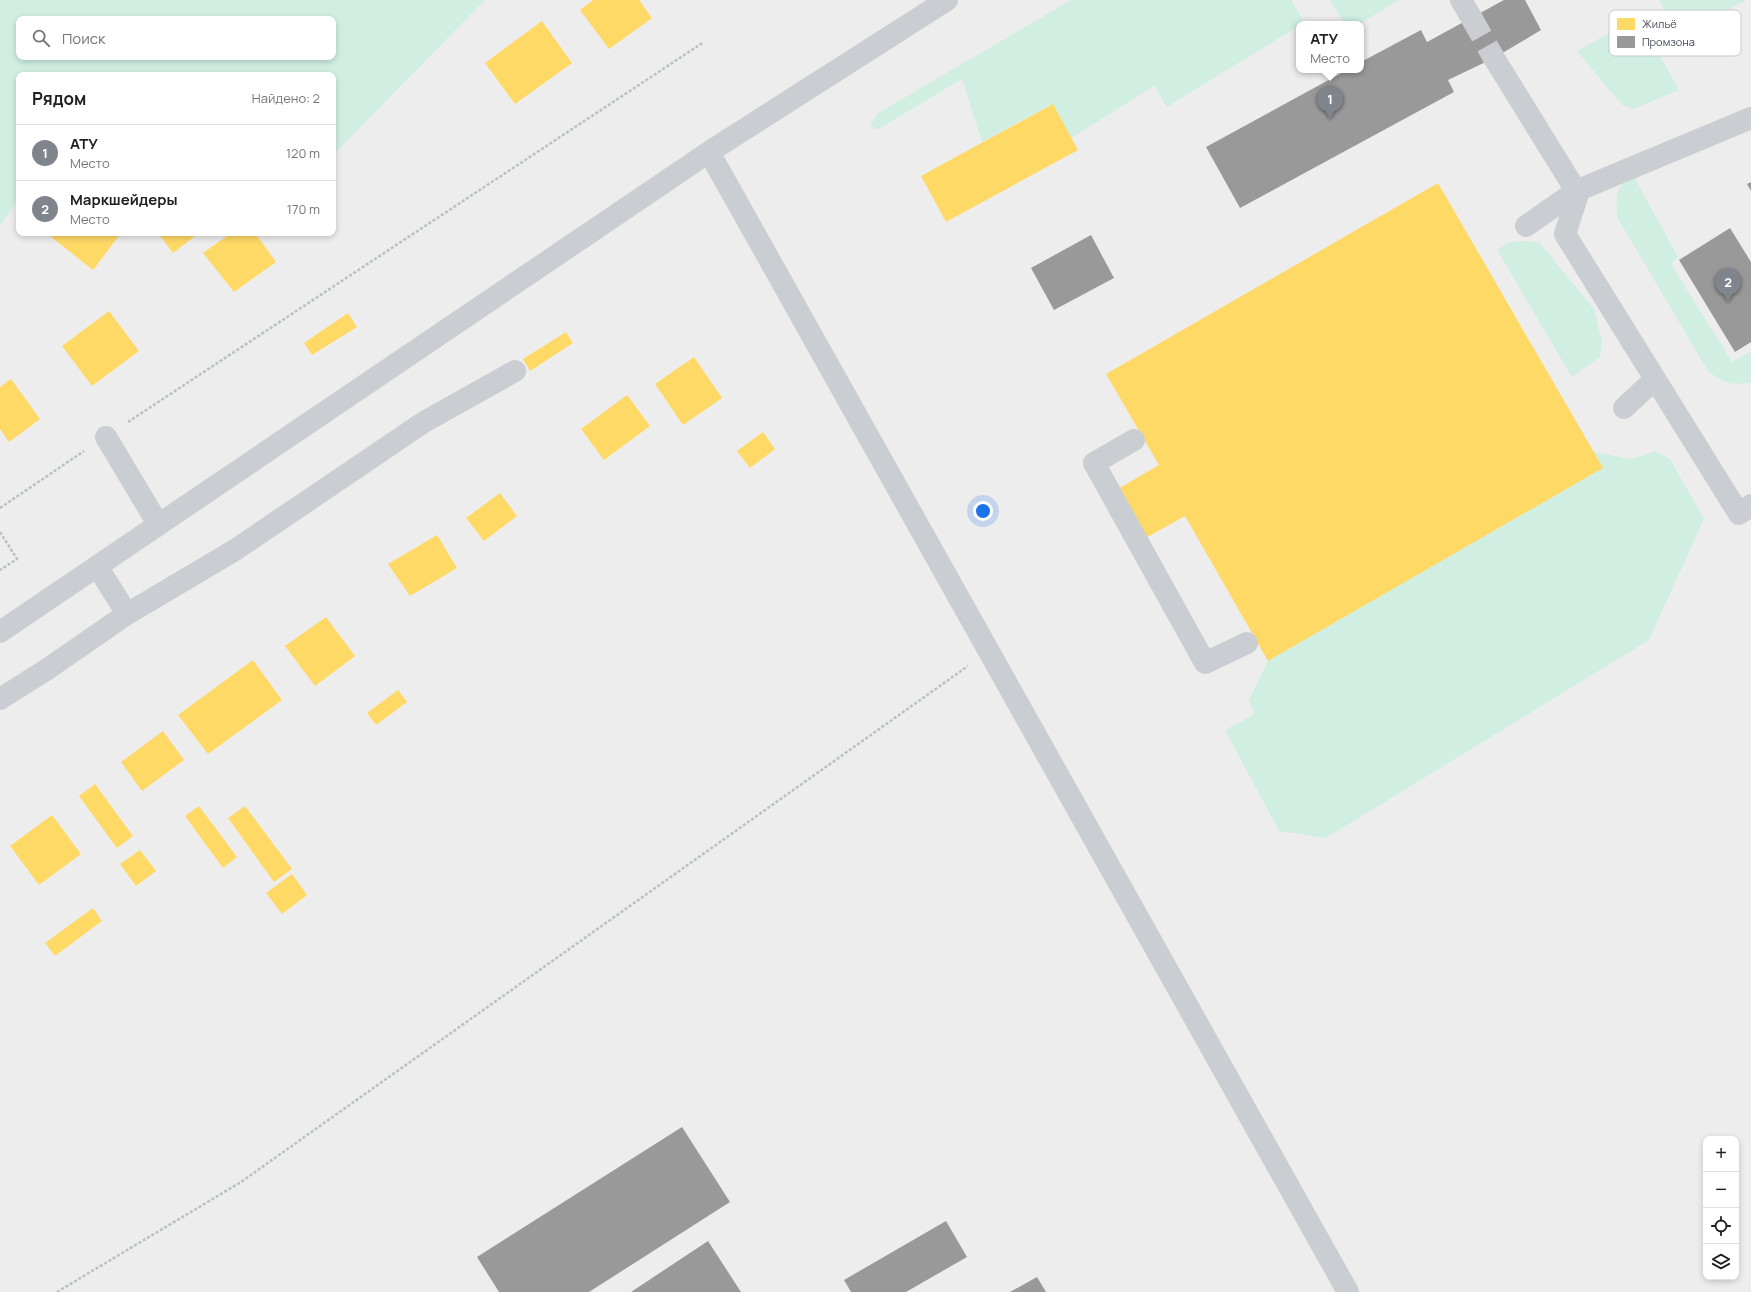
<!DOCTYPE html>
<html lang="ru">
<meta charset="utf-8">
<style>
:root{--surface:#fff;--page:#f2f2f2;--text:#202124;--muted:#757577;--line:#e0e0e0;--accent:#80848d}
body{margin:0;font-family:Manrope,sans-serif;background:var(--page);color:var(--text)}
.controls{position:absolute;right:12px;bottom:12px;display:grid;overflow:hidden;border-radius:8px;box-shadow:0 2px 6px #0003}
.controls button{width:36px;height:36px;display:grid;place-items:center;padding:0;border:0;border-bottom:1px solid var(--line);background:var(--surface);color:var(--text);font:20px sans-serif}
.you{position:absolute;left:983px;top:511px;width:14px;height:14px;margin:-10px;border:3px solid #fff;border-radius:50%;background:#1a73e8;box-shadow:0 0 0 6px #1a73e833}
.badge{display:grid;place-items:center;width:26px;height:26px;border-radius:50%;background:var(--accent);color:#fff;font-size:13px;font-weight:700}
.pin{position:absolute;translate:-50% -33px;filter:drop-shadow(0 1px 2px #0008)}
.pin::after{content:'';position:absolute;top:21px;width:14px;height:12px;background:inherit;clip-path:polygon(0 0,100% 0,50% 100%)}
.popup{position:absolute;left:1296px;top:21px;width:68px;height:52px;box-sizing:border-box;display:grid;place-content:center;border-radius:8px;background:var(--surface);filter:drop-shadow(0 1px 3px #0005);font-size:13px;white-space:nowrap;color:var(--muted)}
.popup b{font-size:15px;color:var(--text)}
.popup::after{content:'';position:absolute;left:50%;top:100%;margin-left:-8px;border:8px solid transparent;border-top-color:var(--surface)}
.list{margin:0;padding:0;list-style:none}
h2{display:flex;justify-content:space-between;align-items:center;height:52px;margin:0;padding:0 16px;font-size:17px}
h2 small{font-size:13px;font-weight:400;color:var(--muted)}
.list li{display:grid;grid-template-columns:26px 1fr auto;gap:12px;align-items:center;box-sizing:border-box;height:56px;padding:0 16px;border-top:1px solid var(--line)}
.list b{display:block;font-size:15px;white-space:nowrap}
.list p{margin:0;font-size:13px;white-space:nowrap;color:var(--muted)}
.list em{font-size:13px;font-style:normal;color:var(--muted)}
.icon{flex:none;width:22px;height:22px;fill:none;stroke:currentColor;stroke-width:2;stroke-linecap:round;stroke-linejoin:round}
.map{position:relative;flex:none;width:1751px;height:1292px;overflow:hidden}
.search{position:absolute;background:var(--surface);box-shadow:0 2px 6px #0003;left:16px;top:16px;width:320px;height:44px;display:flex;align-items:center;gap:10px;box-sizing:border-box;padding:0 14px;border-radius:8px;color:var(--muted);font-size:15px}
.panel{position:absolute;background:var(--surface);box-shadow:0 2px 6px #0003;left:16px;top:72px;width:320px;height:164px;border-radius:8px}
.map>svg:first-child{display:block}
</style>
<div class="map">
<svg width="1751" height="1292" viewBox="0 0 1751 1292">
<rect width="100%" height="100%" fill="#eeeded"/>
<path fill="#d0efe2" fill-rule="evenodd" d="M0,0h485l-152,155v-80h-314v123l-19,28zM19,19h314v38h-314z
M1071,0h220l14,23 -6,1v2l-132,81 -13,-21 -83,52 -19,-34 -70,38 -20,-63 -85,51 -7,-5 8,-12z
M1330,0h69l-39,24h-15z
M1659,0h87l-61,34 -7,1z
M1638,17l41,73 -45,19 -12,-4 -45,-54z
M1632,173l46,84 -7,7 61,98 19,-11v32c-20,2 -27,1 -43,-12l-91,-154c-1,-24 -2,-26 15,-44z
M1522,241l17,1 55,67 8,33 -2,15 -28,20 -75,-127 13,-8z
M1655,451l15,8 34,60 -55,121 -323,198 -47,-7 -54,-101 30,-16 -6,-14 19,-39 335,-193 -9,-16 38,7z"/>
<path fill="#ffd966" d="M593,0h46l13,18 -43,31 -29,-39z
M542,21l30,42 -57,41 -30,-41z
M1053,104l25,46 -132,72 -25,-46z
M1438,183l165,285 -335,193 -83,-145 -41,23 -28,-49 43,-25 -53,-91z
M54,233h67l-28,37 -42,-33z
M158,233h41l-26,20z
M231,233h24l21,29 -42,30 -31,-39z
M109,311l30,40 -47,35 -30,-40z
M348,313l9,14 -45,28 -8,-12z
M566,332l7,11 -43,28 -7,-12z
M694,357l28,41 -39,27 -28,-41z
M11,379l29,40 -31,23 -9,-13v-42z
M627,395l23,31 -46,34 -23,-31z
M763,432l12,17 -25,19 -13,-17z
M500,493l17,23 -33,25 -18,-23z
M437,535l20,33 -47,28 -22,-32z
M326,617l29,39 -40,30 -30,-40z
M253,660l29,40 -74,54 -30,-39z
M398,690l9,12 -31,23 -9,-12z
M163,731l21,29 -42,31 -21,-29z
M95,784l38,52 -16,12 -38,-52z
M199,806l38,51 -14,11 -38,-52z
M245,806l47,63 -18,13 -46,-64z
M52,815l29,39 -42,31 -29,-39z
M140,850l16,21 -20,15 -16,-22z
M292,874l15,21 -25,19 -16,-21z
M93,908l9,13 -47,35 -10,-13z"/>
<path fill="#999" d="M1504,0h21l16,30 -47,28 -46,22 6,12 -214,116 -34,-61 141,-77h14v-8l60,-32 6,12z
M1751,182v9l-4,-7z
M1730,228l21,34v80l-16,10 -56,-92z
M1091,235l23,43 -60,32 -23,-42z
M682,1127l48,75 -141,90h-90l-22,-35z
M946,1221l21,36 -61,35h-55l-7,-12z
M708,1241l33,51h-110z
M1037,1277l9,15h-36z"/>
<g fill="none" stroke-linecap="round" stroke-linejoin="round">
<path stroke="#cccdd0" stroke-width="22" stroke-dasharray="22 11" stroke-linecap="butt" d="M1471,17l23,41"/>
<path stroke="#b6c2c2" stroke-width="2.5" stroke-dasharray="3 2" stroke-linecap="butt" d="M128,422l576,-380
M0,508l84,-57
M0,532l17,27 -17,11
M57,1292l184,-110 727,-516"/>
<path stroke="#cacdd1" stroke-width="22" d="M1461,0l10,17
M1494,58l84,136 -13,40 174,280 12,-9
M709,152l639,1140
M1526,226l50,-35 175,-73
M1624,408l31,-29
M106,437l52,87
M1134,440l-40,23 111,200 42,-20
M97,566l30,48
M0,632l709,-480 238,-152
M0,699l46,-29 81,-56 108,-64 189,-128 91,-51"/>
</g>
<rect x="1609" y="10" width="132" height="46" rx="6" fill="#fff" stroke="#c7c9ce" stroke-width="1"/>
<rect x="1617" y="18" width="18" height="12" fill="#ffd966"/>
<rect x="1617" y="36" width="18" height="12" fill="#999"/>
<g font-size="11" fill="#444b5a">
<text x="1642" y="28">Жильё</text>
<text x="1642" y="46">Промзона</text>
</g>
</svg>
<div class="controls">
<button>+</button>
<button>−</button>
<button><svg class="icon" aria-label="locate" viewBox="0 0 24 24"><circle cx="12" cy="12" r="6"/><path d="M12 2v4M12 18v4M2 12h4M18 12h4"/></svg></button>
<button><svg class="icon" aria-label="layers" viewBox="0 0 24 24"><path d="M12 4l9 5-9 5-9-5zM3 14l9 5 9-5"/></svg></button>
</div>
<div class="you"></div>
<div class="pin badge" style="left:1330px;top:119px">1</div>
<div class="popup"><b>АТУ</b>Место</div>
<div class="pin badge" style="left:1728px;top:302px">2</div>
<div class="search"><svg class="icon" aria-label="search" viewBox="0 0 24 24"><circle cx="10" cy="10" r="6"/><path d="M15 15l6 6"/></svg>Поиск</div>
<section class="panel">
<h2>Рядом<small>Найдено: 2</small></h2>
<ul class="list">
<li><span class="badge">1</span><div><b>АТУ</b><p>Место</p></div><em>120 m</em></li>
<li><span class="badge">2</span><div><b>Маркшейдеры</b><p>Место</p></div><em>170 m</em></li>
</ul>
</section>
</div>
